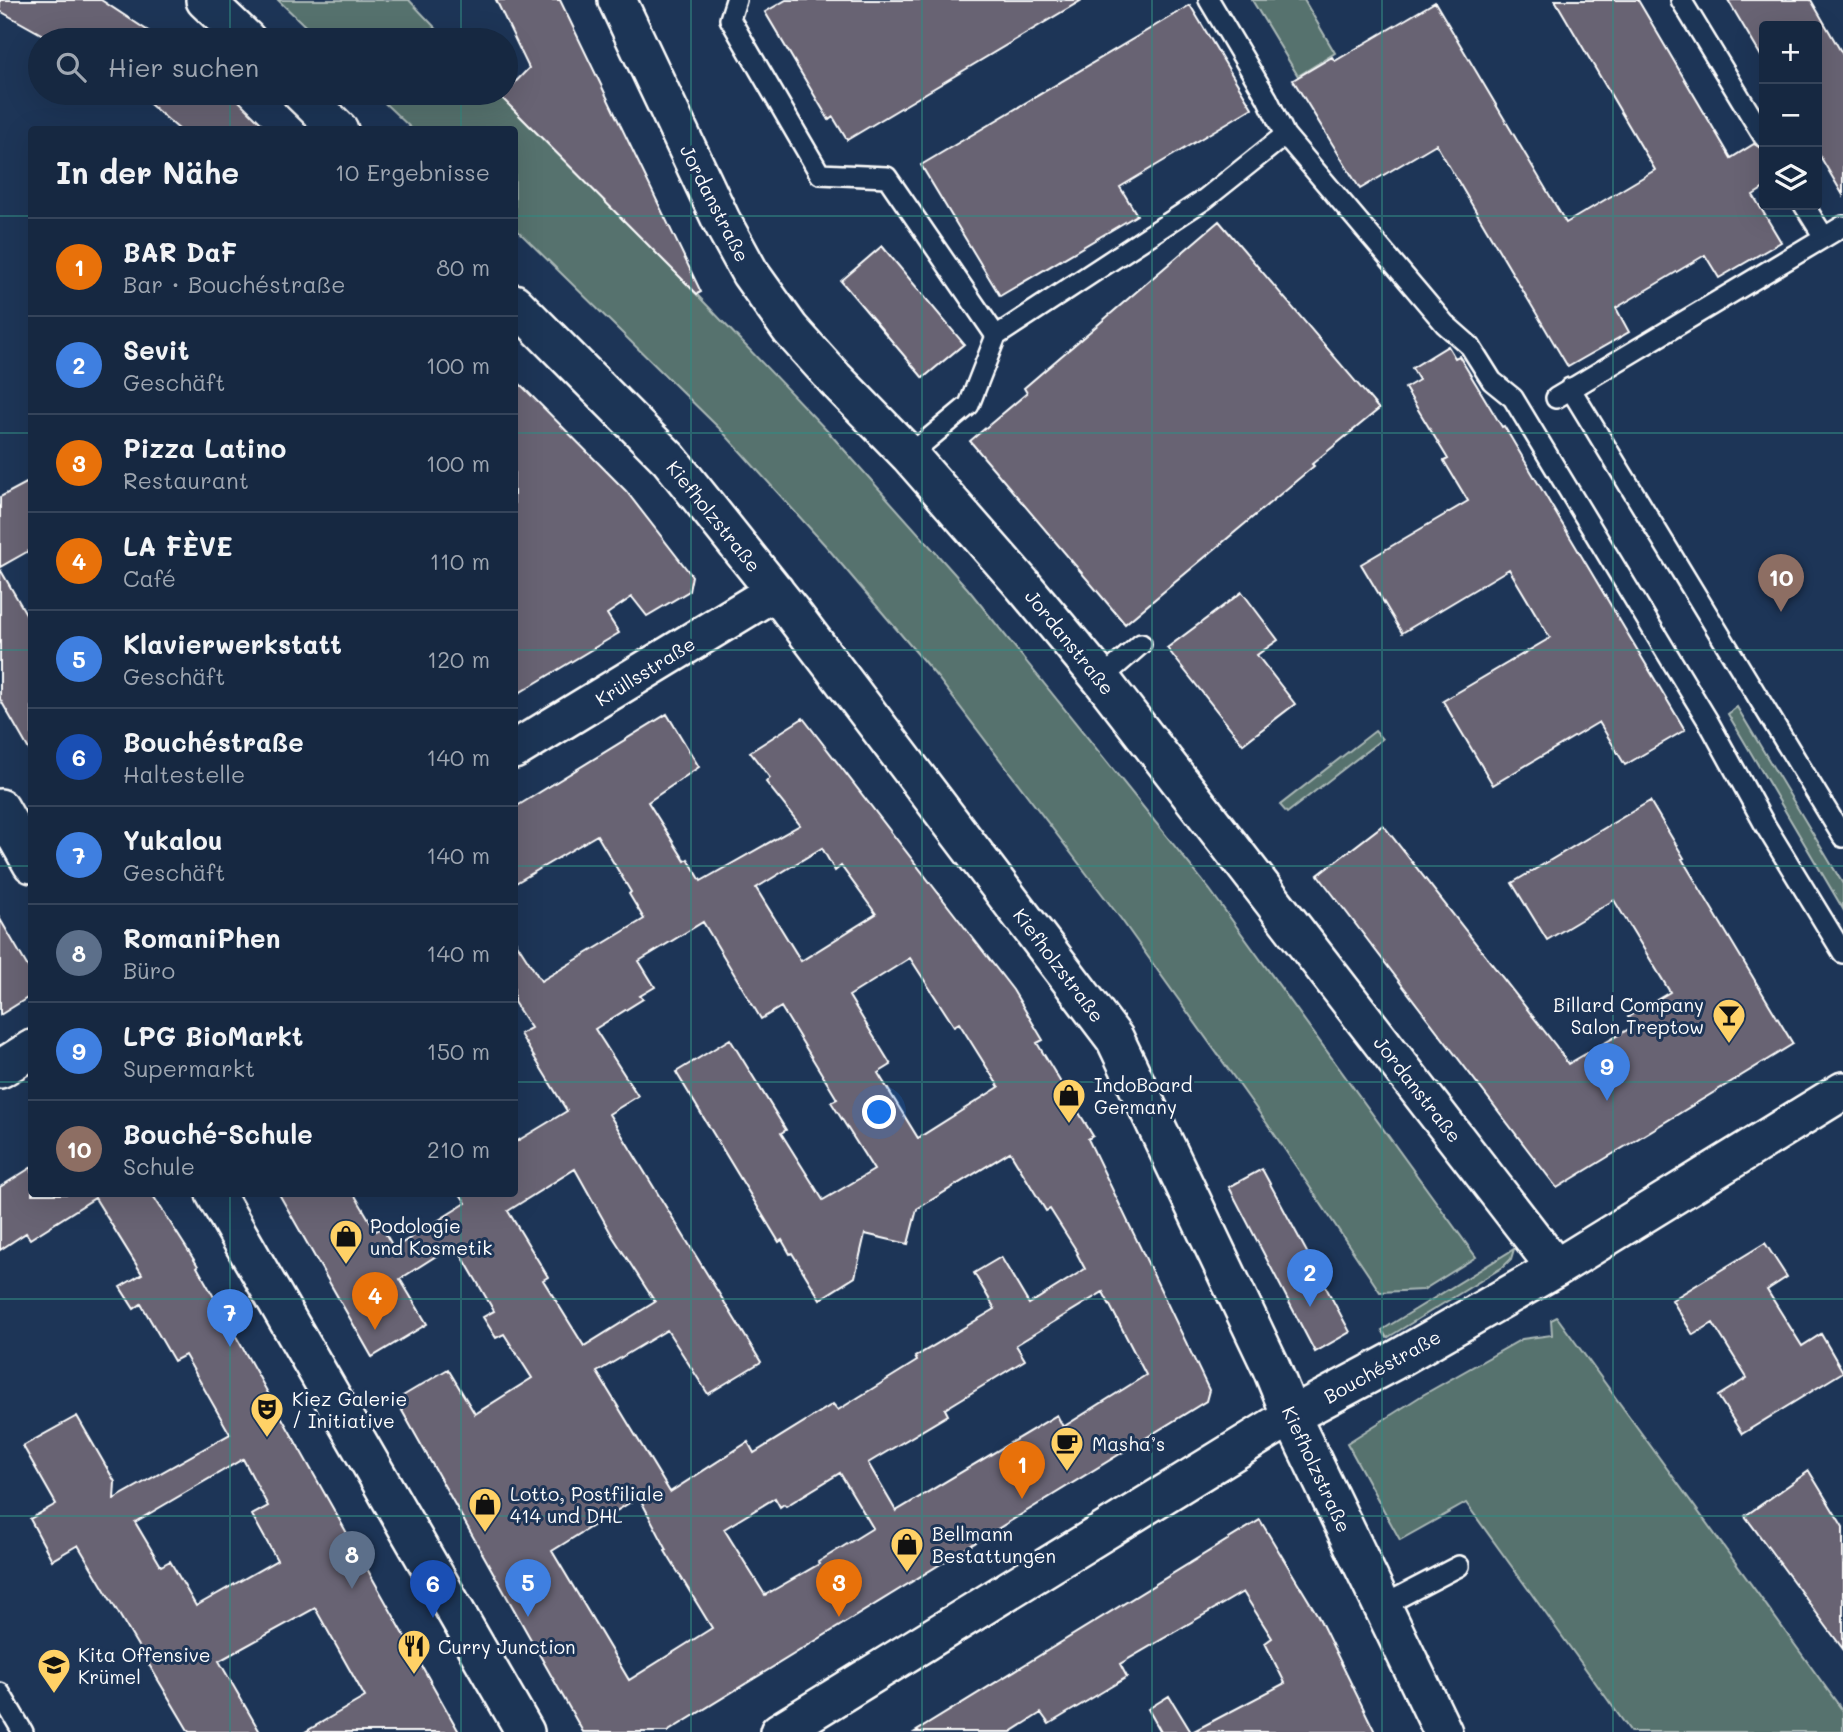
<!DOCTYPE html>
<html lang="de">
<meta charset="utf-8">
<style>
:root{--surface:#162841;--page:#23344c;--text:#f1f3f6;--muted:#9ea6b1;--line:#35445a;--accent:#95b2f1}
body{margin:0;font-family:Mali,sans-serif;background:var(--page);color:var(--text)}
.controls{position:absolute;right:21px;top:21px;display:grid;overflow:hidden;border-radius:7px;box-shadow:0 7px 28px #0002}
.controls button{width:63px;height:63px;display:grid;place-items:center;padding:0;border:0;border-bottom:2px solid var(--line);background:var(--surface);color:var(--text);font:35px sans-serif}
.you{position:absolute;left:880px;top:1113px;width:24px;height:24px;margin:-18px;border:5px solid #fff;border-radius:50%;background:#1a73e8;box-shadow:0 0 0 10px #1a73e833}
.badge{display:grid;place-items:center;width:46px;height:46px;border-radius:50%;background:var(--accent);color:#fff;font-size:23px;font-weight:700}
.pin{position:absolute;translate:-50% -58px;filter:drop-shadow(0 2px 4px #0008)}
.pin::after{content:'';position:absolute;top:37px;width:24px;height:21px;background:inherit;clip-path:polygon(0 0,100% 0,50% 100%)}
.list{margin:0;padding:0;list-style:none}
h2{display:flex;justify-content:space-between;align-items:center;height:91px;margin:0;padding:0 28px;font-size:30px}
h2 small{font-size:23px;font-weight:400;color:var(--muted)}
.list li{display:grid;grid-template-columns:46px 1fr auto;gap:21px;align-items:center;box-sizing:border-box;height:98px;padding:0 28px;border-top:2px solid var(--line)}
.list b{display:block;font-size:26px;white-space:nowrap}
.list p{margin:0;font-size:23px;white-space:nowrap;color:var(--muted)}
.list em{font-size:23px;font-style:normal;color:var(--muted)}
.icon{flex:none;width:38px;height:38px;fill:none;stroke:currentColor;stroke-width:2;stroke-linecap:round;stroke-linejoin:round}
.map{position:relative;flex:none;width:1843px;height:1732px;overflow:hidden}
.search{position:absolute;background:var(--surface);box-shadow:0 7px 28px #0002;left:28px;top:28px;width:490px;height:77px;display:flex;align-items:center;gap:18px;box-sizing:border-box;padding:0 24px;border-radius:38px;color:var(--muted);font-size:26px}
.panel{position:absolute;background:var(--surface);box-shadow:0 7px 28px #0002;left:28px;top:126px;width:490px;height:1071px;border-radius:7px}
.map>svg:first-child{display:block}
</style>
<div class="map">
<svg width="1843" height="1732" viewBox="0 0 1843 1732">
<rect width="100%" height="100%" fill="#1d3557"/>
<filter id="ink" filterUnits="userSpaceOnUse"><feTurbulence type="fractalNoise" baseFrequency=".0143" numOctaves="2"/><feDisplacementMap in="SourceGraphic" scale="14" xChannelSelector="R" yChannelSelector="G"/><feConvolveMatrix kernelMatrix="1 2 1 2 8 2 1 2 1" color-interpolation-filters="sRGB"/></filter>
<g filter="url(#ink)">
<path fill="#56726e" stroke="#aab8b6" stroke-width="2" d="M278,0h131l38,40h-127z
M1252,0h52l31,53 -37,23z
M374,93h123l184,185 150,157 137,154 242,301 266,367 -53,33 -43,2 -107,-160 -152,-213 -183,-241 -113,-133 -104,-115 -206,-202 -1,-98 -102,-1z
M1737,707l106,177v25l-115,-195z
M1375,731l7,8 -95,74 -7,-8z
M1514,1249l-3,10 -8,8 -116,71 -5,-8z
M1557,1317l286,394v21h-212l-165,-229 -66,37 -53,-97 74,-47 101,-57 30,-4 -1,-15z"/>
<path fill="#686373" stroke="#fff" stroke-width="2" fill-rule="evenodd" d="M0,0h101l61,40h-110l-52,-29z
M496,0h64l141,292 -4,2 -196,-197 28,-29z
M786,0h296l-235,140 -14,-23 -4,3 -64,-108z
M1555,0h83l93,158 23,-14 10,5v39l-11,7 28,47 -62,36 -14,-23 -89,53 13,24 -61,35 -132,-223 -76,45 -67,-109 39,-23 3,4 100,-59 131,221 89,-53z
M1728,0h83l32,55v140l-26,-44v-125h-53v35z
M1190,5l62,103 -132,79 17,28 -137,81 -79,-131z
M137,93h94l37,37h-88z
M1219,221l160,188 -67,55 2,2 -189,158 -155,-183 57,-48 -3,-5z
M882,246l82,98 -41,34 -82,-97z
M1448,346l7,12 4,-2 43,71 2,-1 181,304 -60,35 -26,-43 -106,63 -50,-84 107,-63 -41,-69 -107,64 -41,-69 107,-63 -24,-40 4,-2 -43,-71 14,-8 -7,-12z
M514,378l112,113 66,85 -3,15 -42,25 -15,-19 -25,17 12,19 -105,63z
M32,480v69l-32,18v-70z
M0,569l32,55v131l-32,-56z
M1242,592l36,48 -21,15 38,49 -52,40 -76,-96z
M667,714l32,53 -51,35 37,59 3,-2 13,22 99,-56 -34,-43 4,-4 -20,-26 53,-34 210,272 30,50 -6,3 56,93 -5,3 121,251 -3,11 -539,331h-84l-187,-332 52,-31 27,45 57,-36 -28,-44 -8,4 -13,-21 11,-6 -39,-67 -55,35 27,45 -55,33 -93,-163h75l22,37 6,-3 12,20 72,-45 -6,-9h54v-51l53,-32 -47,-77 11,-6 -17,-26v-63l27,42 103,-62 -15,-25 2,-2 -34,-57 -83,49v-76zM822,848l13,23 6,-5 35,48 -75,47 -45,-73zM703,922l58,97 20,-12 56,92 -6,3 43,68 -51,30 -42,-67 5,-3 -56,-91 -54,33 103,170 3,-2 8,14 2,-1 28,46 35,-22 10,-43 43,10 9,-35 93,-57 36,59 4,-2 28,44 -1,1 8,15 -56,35 -28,-47 -27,16 21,36 -80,48 2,4 -79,49 -5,-6 -79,49 -6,-11 -78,50 -73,-120 70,-42 41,64 53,-32 -152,-248 29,-18 -43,-67 48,-30 -3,-3 15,-9 -16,-26zM910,958l44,68 5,-3 40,64 -81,51 -40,-65 13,-8 -42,-69zM575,1169l38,68 42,65 -71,44 -41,-66 5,-3 -40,-66zM1103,1292l43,83 -83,52 -6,-12 -161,96 -28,-48 80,-48 -3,-6 80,-49 -9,-15zM840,1473l33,55 -55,34 1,2 -54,31 -41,-66 51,-31 5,9 4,-3 2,2zM639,1497l28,53 -2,1 47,77 -83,52 -77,-129z
M1650,801l34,57 -2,1 111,185 -236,144 -239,-313 65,-50 173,221 12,18 66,-38 -6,-9 42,-25 -56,-92 -67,40 -35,-57z
M0,919l32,55v21l-32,20z
M32,1167v27h120l46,72 -1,1 262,465h-154l60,-35 -50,-89 -96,53 41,71h-71l-111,-187 -26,15 -22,-41 26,-15 -33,-58 54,-30 38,66 -1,17 116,-65 -45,-79 -11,6 -33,-57 -7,5 -14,-22 22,-13 -47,-76 -65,41 -4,-6 -26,17v-63zM243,1459l25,47 -16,9 25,45 -81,46 -26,-45 -9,5 -26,-44z
M1262,1169l88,163 -35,20 -86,-165z
M1765,1243l22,34 -20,13 35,56 19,-12 22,38 -101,62 -24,-38 29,-18 -34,-55 -20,12 -21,-35z
M1809,1471l34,56v122l-98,-133z
M1260,1520l58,96 57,116h-183l93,-49 -20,-40 7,-5 -29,-46 -123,72 7,13 -78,47 -8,-11 -30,19h-96z
M1169,1696l22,36h-30l-13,-23z"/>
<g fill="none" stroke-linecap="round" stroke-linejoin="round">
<defs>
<path id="service" d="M736,0l-6,19 90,155 67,3 109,159 209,-137 80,-64 160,189 25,22 22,35 21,17 195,323 57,104 78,128
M1209,0l58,98 18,37
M1681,0l83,137
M1804,205l20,32
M1570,388l273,449
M1556,398l287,-172
M909,455l60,-50 27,-69
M1101,679l40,-35
M1382,1606l77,-40
M0,1693l23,39"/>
<path id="minor" d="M205,0l42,40
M617,0l104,220 29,53 40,56 45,50 74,76 113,129 79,95 455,589
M301,93l38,37
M514,303l155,156 120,150 326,430 156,328 20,49 152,316
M514,750l261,-159
M0,808l32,56
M0,1069l32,-20
M215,1194l310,538
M779,1732l512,-316 101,-54 164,-94 287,-177"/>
</defs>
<use href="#service" stroke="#fff" stroke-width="24"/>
<use href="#minor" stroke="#fff" stroke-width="42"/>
<use href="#service" stroke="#1d3557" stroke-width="19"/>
<use href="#minor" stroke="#1d3557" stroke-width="37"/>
</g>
</g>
<path fill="none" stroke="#338b84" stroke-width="2" stroke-opacity="0.55" d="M230,0v40M461,0v40M691,0v1732M922,0v1732M1152,0v1732M1382,0v1732M1613,0v1732M230,93v37M461,93v37M0,216h32M514,216h1329M0,433h32M514,433h1329M0,650h32M514,650h1329M0,866h32M514,866h1329M0,1082h32M514,1082h1329M230,1194v538M461,1194v538M0,1299h1843M0,1516h1843"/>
<defs>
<symbol id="bar-pin" viewBox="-11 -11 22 30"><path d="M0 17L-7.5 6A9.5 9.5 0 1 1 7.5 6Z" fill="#ffd166" stroke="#1d3557"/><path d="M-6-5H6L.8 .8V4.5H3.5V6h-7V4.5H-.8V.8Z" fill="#111"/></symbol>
<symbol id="shop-pin" viewBox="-11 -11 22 30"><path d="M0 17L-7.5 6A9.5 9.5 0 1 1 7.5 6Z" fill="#ffd166" stroke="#1d3557"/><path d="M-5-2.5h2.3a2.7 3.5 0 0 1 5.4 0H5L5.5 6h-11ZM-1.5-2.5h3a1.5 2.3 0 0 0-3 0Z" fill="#111"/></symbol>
<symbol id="theatre-pin" viewBox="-11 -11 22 30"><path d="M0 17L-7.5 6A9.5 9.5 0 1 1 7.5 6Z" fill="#ffd166" stroke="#1d3557"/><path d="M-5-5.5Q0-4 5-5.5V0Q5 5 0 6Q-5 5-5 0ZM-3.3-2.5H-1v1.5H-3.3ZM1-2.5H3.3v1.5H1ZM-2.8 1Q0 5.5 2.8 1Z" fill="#111"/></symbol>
<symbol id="cafe-pin" viewBox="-11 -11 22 30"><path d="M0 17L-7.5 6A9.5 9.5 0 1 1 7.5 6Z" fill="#ffd166" stroke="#1d3557"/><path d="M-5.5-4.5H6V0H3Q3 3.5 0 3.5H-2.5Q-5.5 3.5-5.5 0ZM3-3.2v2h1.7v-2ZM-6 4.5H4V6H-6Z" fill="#111"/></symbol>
<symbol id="restaurant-pin" viewBox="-11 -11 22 30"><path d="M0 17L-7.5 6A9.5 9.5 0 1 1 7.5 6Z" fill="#ffd166" stroke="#1d3557"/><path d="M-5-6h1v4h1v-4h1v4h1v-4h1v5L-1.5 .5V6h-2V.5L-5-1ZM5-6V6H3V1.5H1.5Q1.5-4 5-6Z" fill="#111"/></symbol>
<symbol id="school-pin" viewBox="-11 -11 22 30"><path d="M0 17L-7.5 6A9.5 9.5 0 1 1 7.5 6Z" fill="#ffd166" stroke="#1d3557"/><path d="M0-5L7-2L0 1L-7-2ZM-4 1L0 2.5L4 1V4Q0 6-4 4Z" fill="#111"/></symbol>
</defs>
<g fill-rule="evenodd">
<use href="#bar-pin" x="1710" y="996" width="38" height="52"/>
<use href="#shop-pin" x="1050" y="1076" width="38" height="52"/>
<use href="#shop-pin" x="327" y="1217" width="38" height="52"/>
<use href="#theatre-pin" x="248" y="1390" width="38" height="52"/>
<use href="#cafe-pin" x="1048" y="1424" width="38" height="52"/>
<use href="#shop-pin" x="466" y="1485" width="38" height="52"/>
<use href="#shop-pin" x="888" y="1525" width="38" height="52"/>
<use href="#restaurant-pin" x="395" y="1627" width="38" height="52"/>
<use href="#school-pin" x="35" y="1646" width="38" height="52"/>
</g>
<g text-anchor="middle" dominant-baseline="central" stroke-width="6" stroke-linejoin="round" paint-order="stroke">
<g font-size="19" fill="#fff" stroke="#1d3557">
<text transform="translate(715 203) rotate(63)">Jordanstraße</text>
<text transform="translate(714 516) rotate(51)">Kiefholzstraße</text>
<text transform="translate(1070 642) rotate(51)">Jordanstraße</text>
<text transform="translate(645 671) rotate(-32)">Krüllsstraße</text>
<text transform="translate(1059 965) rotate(53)">Kiefholzstraße</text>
<text transform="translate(1418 1089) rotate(52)">Jordanstraße</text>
<text transform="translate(1382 1366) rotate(-29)">Bouchéstraße</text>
<text transform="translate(1317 1469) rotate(65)">Kiefholzstraße</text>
</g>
<g font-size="19" fill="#fff" stroke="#1d3557" text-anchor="start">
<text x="1704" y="1004" text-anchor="end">Billard Company<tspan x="1704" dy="22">Salon Treptow</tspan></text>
<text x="1094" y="1084">IndoBoard<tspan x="1094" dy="22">Germany</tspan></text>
<text x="370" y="1225">Podologie<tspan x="370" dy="22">und Kosmetik</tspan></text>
<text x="292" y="1398">Kiez Galerie<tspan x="292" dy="22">/ Initiative</tspan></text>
<text x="1092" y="1443">Masha’s</text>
<text x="510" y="1493">Lotto, Postfiliale<tspan x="510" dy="22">414 und DHL</tspan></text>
<text x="932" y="1533">Bellmann<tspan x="932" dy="22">Bestattungen</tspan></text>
<text x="438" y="1646">Curry Junction</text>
<text x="78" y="1654">Kita Offensive<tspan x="78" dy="22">Krümel</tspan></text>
</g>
</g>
</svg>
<div class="controls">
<button>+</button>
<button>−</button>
<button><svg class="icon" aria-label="layers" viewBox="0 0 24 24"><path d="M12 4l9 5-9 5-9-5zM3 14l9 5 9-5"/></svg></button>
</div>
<div class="you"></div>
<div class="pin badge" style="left:1022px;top:1499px;background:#e8710a">1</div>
<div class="pin badge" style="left:1310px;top:1307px;background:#3f7fe0">2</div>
<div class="pin badge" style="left:839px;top:1617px;background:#e8710a">3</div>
<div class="pin badge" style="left:375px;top:1330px;background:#e8710a">4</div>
<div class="pin badge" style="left:528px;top:1617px;background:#3f7fe0">5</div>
<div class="pin badge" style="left:433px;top:1618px;background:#1a4fb4">6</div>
<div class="pin badge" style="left:230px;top:1347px;background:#3f7fe0">7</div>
<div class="pin badge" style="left:352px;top:1589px;background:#5c6f8a">8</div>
<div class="pin badge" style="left:1607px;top:1101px;background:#3f7fe0">9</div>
<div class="pin badge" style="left:1781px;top:612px;background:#8d6e63">10</div>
<div class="search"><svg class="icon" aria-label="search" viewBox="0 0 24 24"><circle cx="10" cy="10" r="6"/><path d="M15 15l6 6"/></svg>Hier suchen</div>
<section class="panel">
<h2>In der Nähe<small>10 Ergebnisse</small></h2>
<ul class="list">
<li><span class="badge" style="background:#e8710a">1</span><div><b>BAR DaF</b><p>Bar · Bouchéstraße</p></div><em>80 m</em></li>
<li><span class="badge" style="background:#3f7fe0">2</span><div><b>Sevit</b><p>Geschäft</p></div><em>100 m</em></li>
<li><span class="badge" style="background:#e8710a">3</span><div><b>Pizza Latino</b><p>Restaurant</p></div><em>100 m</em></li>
<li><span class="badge" style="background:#e8710a">4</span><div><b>LA FÈVE</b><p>Café</p></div><em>110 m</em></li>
<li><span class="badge" style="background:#3f7fe0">5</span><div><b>Klavierwerkstatt</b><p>Geschäft</p></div><em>120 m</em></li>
<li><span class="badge" style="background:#1a4fb4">6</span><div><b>Bouchéstraße</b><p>Haltestelle</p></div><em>140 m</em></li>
<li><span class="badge" style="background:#3f7fe0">7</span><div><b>Yukalou</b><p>Geschäft</p></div><em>140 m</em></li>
<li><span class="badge" style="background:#5c6f8a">8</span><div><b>RomaniPhen</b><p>Büro</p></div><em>140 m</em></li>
<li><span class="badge" style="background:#3f7fe0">9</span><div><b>LPG BioMarkt</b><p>Supermarkt</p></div><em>150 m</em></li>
<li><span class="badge" style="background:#8d6e63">10</span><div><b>Bouché-Schule</b><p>Schule</p></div><em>210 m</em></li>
</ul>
</section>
</div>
